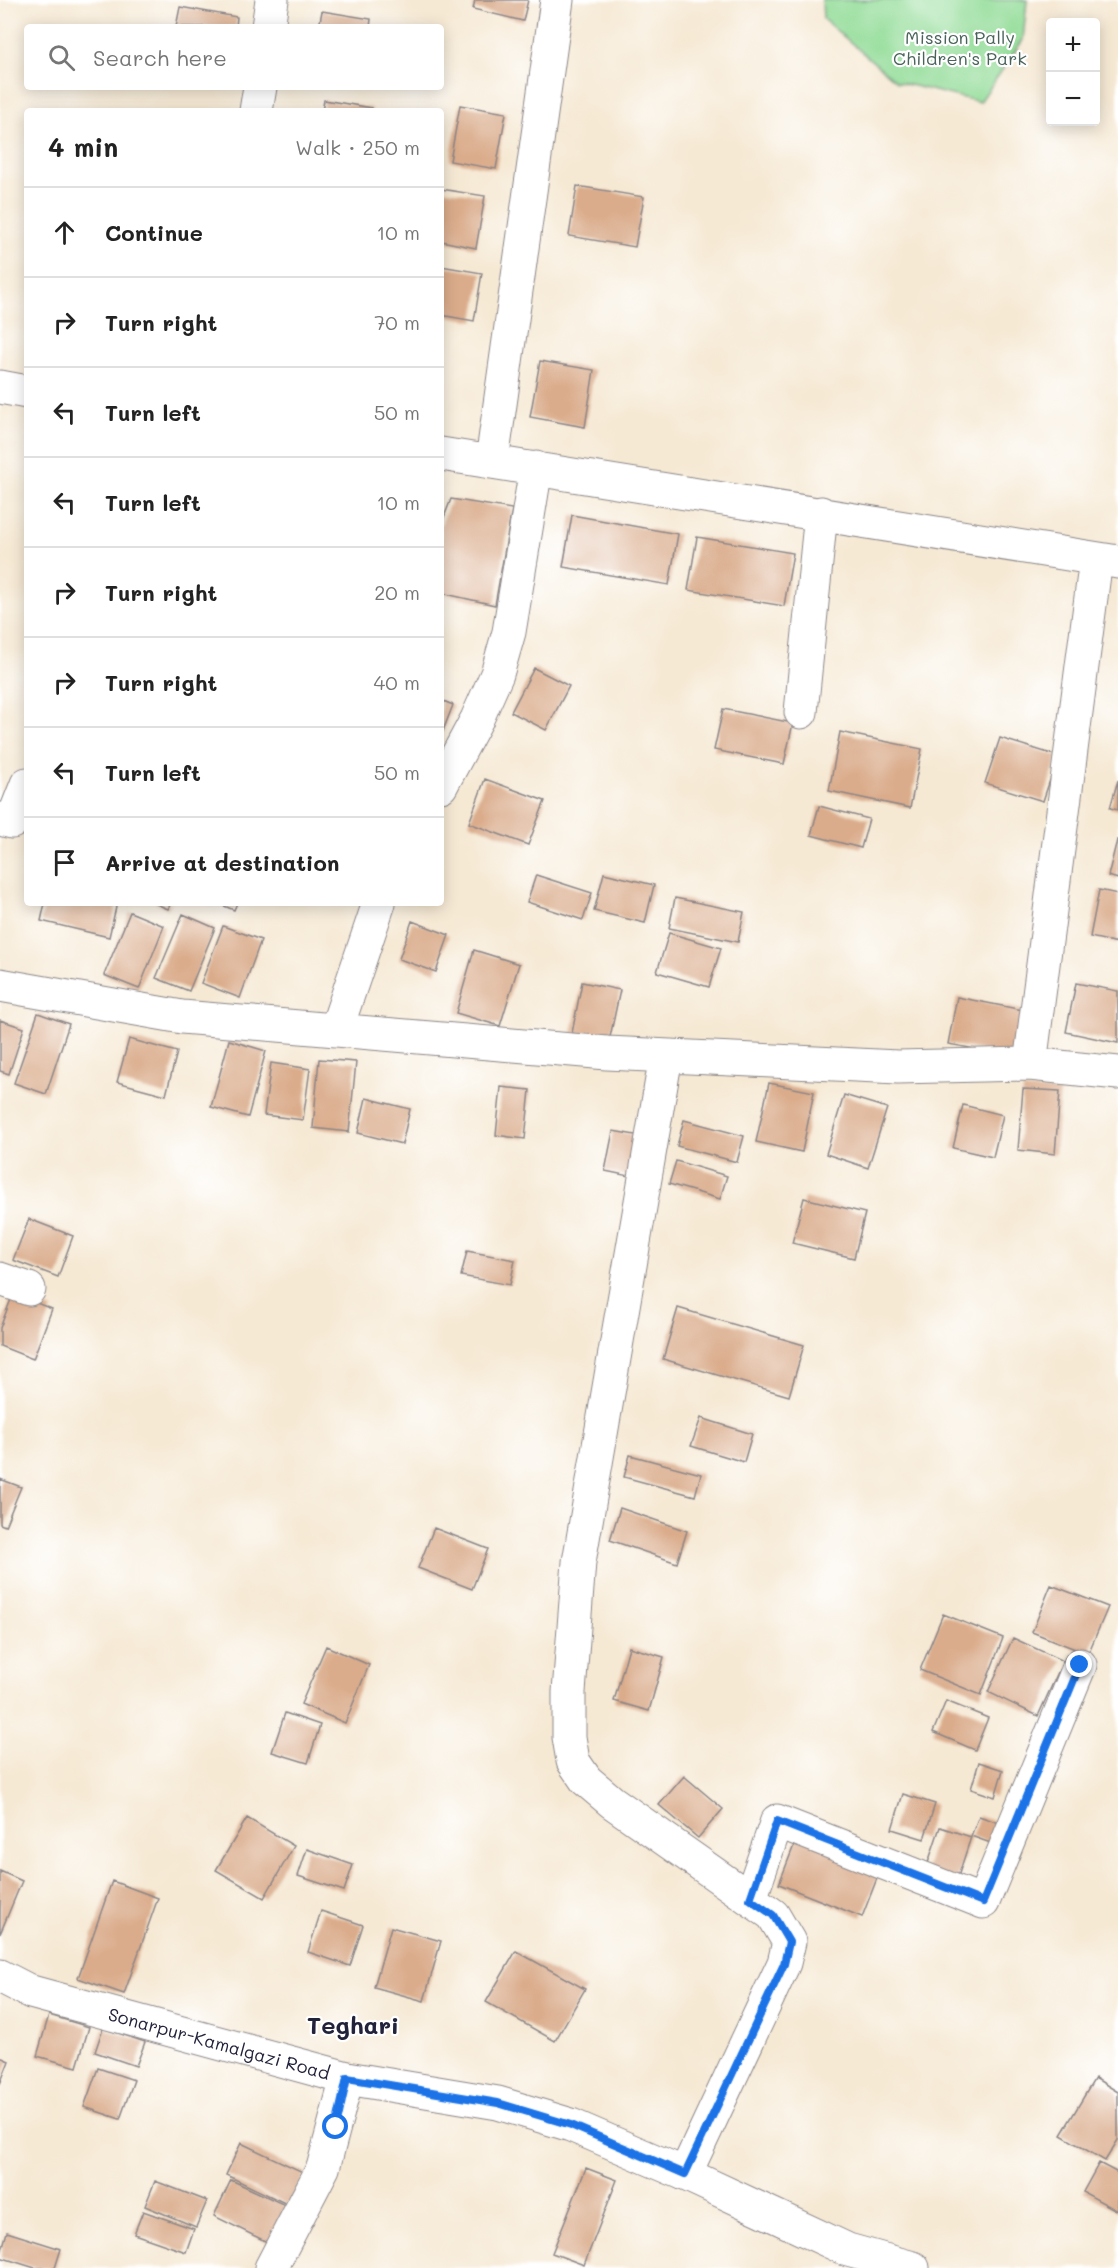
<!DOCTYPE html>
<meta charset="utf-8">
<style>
:root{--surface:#fff;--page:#f6f6f6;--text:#222;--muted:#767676;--line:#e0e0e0}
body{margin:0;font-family:Mali,sans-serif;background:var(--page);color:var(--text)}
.controls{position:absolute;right:18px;top:18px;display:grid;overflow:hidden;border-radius:6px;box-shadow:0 3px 15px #0003}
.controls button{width:54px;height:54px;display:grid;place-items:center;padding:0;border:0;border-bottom:2px solid var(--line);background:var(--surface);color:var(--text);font:30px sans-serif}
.stop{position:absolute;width:18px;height:18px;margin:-14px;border:4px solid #1a73e8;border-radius:50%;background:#fff}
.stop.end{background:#1a73e8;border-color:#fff;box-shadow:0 2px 6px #0008}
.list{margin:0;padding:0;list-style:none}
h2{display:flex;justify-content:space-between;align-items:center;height:78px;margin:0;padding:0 24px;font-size:26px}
h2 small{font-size:20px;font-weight:400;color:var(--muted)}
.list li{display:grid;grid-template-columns:39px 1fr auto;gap:18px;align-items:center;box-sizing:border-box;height:90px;padding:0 24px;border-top:2px solid var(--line)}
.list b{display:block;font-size:22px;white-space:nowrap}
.list em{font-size:20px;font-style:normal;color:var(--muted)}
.icon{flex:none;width:33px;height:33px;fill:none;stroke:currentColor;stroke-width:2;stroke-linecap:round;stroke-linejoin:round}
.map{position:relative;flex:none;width:1118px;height:2268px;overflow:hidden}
.search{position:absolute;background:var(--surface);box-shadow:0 3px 15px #0003;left:24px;top:24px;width:420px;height:66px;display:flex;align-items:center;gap:15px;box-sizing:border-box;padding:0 21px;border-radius:6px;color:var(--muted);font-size:22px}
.panel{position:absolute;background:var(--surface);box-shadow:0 3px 15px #0003;left:24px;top:108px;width:420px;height:798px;border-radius:6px}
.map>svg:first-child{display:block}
</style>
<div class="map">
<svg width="1118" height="2268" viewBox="0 0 1118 2268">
<rect width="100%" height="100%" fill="#fff"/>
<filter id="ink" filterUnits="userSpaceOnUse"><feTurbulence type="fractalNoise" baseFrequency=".0167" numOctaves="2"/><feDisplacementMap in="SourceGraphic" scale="12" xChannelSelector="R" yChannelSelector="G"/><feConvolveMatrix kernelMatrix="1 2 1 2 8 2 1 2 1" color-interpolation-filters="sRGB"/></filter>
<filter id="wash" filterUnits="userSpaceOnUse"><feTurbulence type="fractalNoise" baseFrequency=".008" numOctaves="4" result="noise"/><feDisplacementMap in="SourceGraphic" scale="24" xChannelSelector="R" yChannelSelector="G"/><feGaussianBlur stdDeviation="1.35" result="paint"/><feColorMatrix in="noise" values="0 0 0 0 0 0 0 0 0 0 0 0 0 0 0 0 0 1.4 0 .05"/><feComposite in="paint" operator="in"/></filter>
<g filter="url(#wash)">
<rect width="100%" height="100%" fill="#f6e9d4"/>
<path fill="#92dc97" stroke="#5a7f69" stroke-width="1.5" d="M822,0h205l-4,40 -43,62 -83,-20 -74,-63z"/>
<g id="blocks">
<path fill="#daac8b" d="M475,0h53l-5,21 -50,-12z
M180,7l57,10 -1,10h-60z
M322,11l49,8 -1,8h-51z
M324,100l48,8v3h-50z
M460,105l46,8 -10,56 -46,-8z
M577,186l67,11 -9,50 -66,-11z
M441,189l44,7 -9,52 -35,-7z
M441,266l41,7 -8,48 -33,-6z
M540,361l54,9 -9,57 -55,-10z
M451,499l61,10 -17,96 -54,-12v-68z
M572,515l106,19 -9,51 -106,-18z
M697,537l96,16 -9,53 -96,-16z
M534,668l35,18 -23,44 -35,-18z
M441,700l12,5 -12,31z
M723,709l70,14 -9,41 -70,-14z
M840,732l82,17 -12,59 -81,-17z
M1000,738l58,18 -15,45 -58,-18z
M485,779l60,22 -17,44 -59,-22z
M1118,780v30l-8,-2z
M819,806l50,13 -8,29 -50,-13z
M1117,840h1v39l-10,-3z
M604,873l50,12 -9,38 -51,-12z
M536,875l56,18 -9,27 -56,-18z
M1099,890l19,4v49l-28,-6z
M675,898l69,14 -6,30 -69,-14z
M45,903h72l-8,34 -68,-16z
M154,903h17l-3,6z
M217,903h20l-3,7z
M130,912l34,14 -25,63 -35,-14z
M183,914l32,14 -26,63 -33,-13z
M412,921l37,14 -13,37 -37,-13z
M223,926l38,14 -21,58 -39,-15z
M669,933l52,15 -12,39 -52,-15z
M474,950l45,14 -19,62 -44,-13z
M582,982l38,8 -11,52 -37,-9z
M1076,983l42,8v52l-52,-11z
M957,997l66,13 -9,46 -66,-12z
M38,1013l31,11 -23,70 -32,-11z
M0,1020l24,8 -15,46 -9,-3z
M129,1039l48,13 -11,43 -49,-13z
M229,1040l37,11 -18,66 -37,-10z
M319,1059l37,3 -7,70 -36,-4z
M271,1063l39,6 -7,51 -39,-5z
M769,1083l45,9 -12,60 -46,-10z
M501,1087l29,3 -5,49 -29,-4z
M1023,1089l37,2 -5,63 -37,-4z
M844,1095l43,13 -19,60 -42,-14z
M366,1098l44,11 -8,35 -44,-11z
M963,1105l40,10 -10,42 -40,-9z
M684,1120l60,16 -7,26 -60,-16z
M613,1131l39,7 -8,41 -39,-8z
M676,1161l51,15 -7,23 -51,-15z
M804,1198l61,15 -11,45 -62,-15z
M29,1219l44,17 -15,41 -45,-17z
M467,1251l48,9 -5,25 -49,-9z
M13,1294l39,15 -19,50 -33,-13v-18z
M678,1308l126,37 -15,51 -126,-37z
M701,1418l51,16 -8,28 -53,-16z
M630,1455l71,19 -6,22 -71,-19z
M0,1479l21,8 -16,39 -5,-2z
M620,1508l67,23 -10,32 -67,-23z
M434,1528l54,21 -16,40 -54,-21z
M1051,1585l57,22 -20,47 -56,-22z
M943,1614l60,24 -22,57 -61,-25z
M1013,1638l50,23 -25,55 -50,-24z
M326,1646l43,19 -24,58 -44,-19z
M629,1647l35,10 -15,54 -35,-10z
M946,1701l42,17 -13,32 -42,-18z
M285,1713l35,12 -12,38 -36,-11z
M979,1762l24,8 -8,27 -24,-8z
M684,1776l39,33 -25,29 -39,-33z
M903,1794l32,10 -11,35 -32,-10z
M979,1816l31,11 -8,20 -31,-11z
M247,1818l47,28 -30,52 -48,-28z
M940,1827l31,10 -16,49 -31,-11z
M798,1835l83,33 -19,49 -83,-33z
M307,1849l46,16 -9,26 -46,-15z
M0,1871l22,10 -22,53z
M112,1881l46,17 -34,96 -46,-16z
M321,1911l42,14 -13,41 -42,-14z
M391,1927l50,14 -17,60 -50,-14z
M516,1951l69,38 -30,52 -69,-39z
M49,2015l40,12 -12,40 -40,-11z
M103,2028l42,14 -9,24 -41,-14z
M0,2057l9,4 -9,23z
M98,2068l36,12 -14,39 -36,-12z
M1095,2078l23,14v48l-13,21 -44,-26z
M241,2143l64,30 -16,32 -63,-30z
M1099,2163l19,10v38l-35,-19z
M586,2168l31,12 -33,85 -32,-12z
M231,2180l56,26 -18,37 -55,-27z
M155,2181l52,20 -11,26 -51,-21z
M143,2211l51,18 -8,23 -52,-18z
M7,2232l54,17 -6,19h-20l-35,-11z"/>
</g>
</g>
<g filter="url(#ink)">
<use href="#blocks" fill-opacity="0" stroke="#8c8688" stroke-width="1.5"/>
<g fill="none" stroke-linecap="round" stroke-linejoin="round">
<defs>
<path id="minor" d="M268,27l4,-27
M256,111l4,-24
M0,387l27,5
M441,454l677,108
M492,461l65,-461
M801,712l20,-199
M441,786l36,-67 20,-45 12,-42 27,-164
M0,819l12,3 15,-38
M0,985l182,32 425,36 291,14 132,-3 88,9
M336,1030l43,-127
M666,1056l-87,506 -10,130v45l4,24 13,19 26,22 161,113 16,27 -5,21 -99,211
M1030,1064l66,-505
M0,1279l29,10
M750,1899l27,-78 206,81 97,-237"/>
<path id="tertiary" d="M271,2268l52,-100 24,-90"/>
<g id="secondary">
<path id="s1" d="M0,1976l31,16 316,86 151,25 73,22 114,49 163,76 65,18"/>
</g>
</defs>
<use href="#minor" stroke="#8c8688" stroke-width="35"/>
<use href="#tertiary" stroke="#8c8688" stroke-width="35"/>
<use href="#secondary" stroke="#8c8688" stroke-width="35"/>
<use href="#minor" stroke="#fff" stroke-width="33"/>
<use href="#tertiary" stroke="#fff" stroke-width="33"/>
<use href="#secondary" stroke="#fff" stroke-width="33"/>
</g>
</g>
<g fill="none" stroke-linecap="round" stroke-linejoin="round" filter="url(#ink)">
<path stroke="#1a73e8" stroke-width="8" d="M336,2127l11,-49 151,25 73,22 114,49 99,-210 5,-22 -16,-27 -23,-16 27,-78 206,81 97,-237"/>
</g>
<g text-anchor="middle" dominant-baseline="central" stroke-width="4.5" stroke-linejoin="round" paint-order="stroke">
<g font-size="18" fill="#49635b" stroke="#fff">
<text x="960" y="37">Mission Pally<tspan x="960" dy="21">Children's Park</tspan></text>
</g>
<g font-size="18" fill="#22223b" stroke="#fff">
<text stroke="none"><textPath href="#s1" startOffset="230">Sonarpur-Kamalgazi Road</textPath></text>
</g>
<g font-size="24" font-weight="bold" fill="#22223b" stroke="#fff">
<text x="353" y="2024">Teghari</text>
</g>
</g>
</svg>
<div class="controls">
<button>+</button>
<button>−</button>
</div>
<div class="stop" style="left:336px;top:2127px"></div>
<div class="stop end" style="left:1080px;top:1665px"></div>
<div class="search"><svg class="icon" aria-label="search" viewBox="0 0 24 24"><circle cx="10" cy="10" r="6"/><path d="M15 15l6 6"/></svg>Search here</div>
<section class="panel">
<h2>4 min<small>Walk · 250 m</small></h2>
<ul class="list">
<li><svg class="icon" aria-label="ahead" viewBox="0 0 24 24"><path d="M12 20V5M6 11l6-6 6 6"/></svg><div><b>Continue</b></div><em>10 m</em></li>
<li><svg class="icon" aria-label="right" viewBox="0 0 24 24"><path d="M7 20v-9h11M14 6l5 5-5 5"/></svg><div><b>Turn right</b></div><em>70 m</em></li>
<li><svg class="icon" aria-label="left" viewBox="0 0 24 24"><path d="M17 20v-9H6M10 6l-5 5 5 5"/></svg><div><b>Turn left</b></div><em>50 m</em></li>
<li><svg class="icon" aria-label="left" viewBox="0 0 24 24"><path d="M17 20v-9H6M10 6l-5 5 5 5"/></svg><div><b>Turn left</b></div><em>10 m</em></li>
<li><svg class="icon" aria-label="right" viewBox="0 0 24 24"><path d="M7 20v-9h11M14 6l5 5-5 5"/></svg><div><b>Turn right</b></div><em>20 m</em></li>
<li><svg class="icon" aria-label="right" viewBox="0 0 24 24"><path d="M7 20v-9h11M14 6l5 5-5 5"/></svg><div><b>Turn right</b></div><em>40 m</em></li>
<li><svg class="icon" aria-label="left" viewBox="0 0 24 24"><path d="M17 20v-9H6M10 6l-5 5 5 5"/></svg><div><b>Turn left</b></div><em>50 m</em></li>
<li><svg class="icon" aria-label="arrive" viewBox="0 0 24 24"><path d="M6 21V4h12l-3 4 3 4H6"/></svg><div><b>Arrive at destination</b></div></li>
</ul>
</section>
</div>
